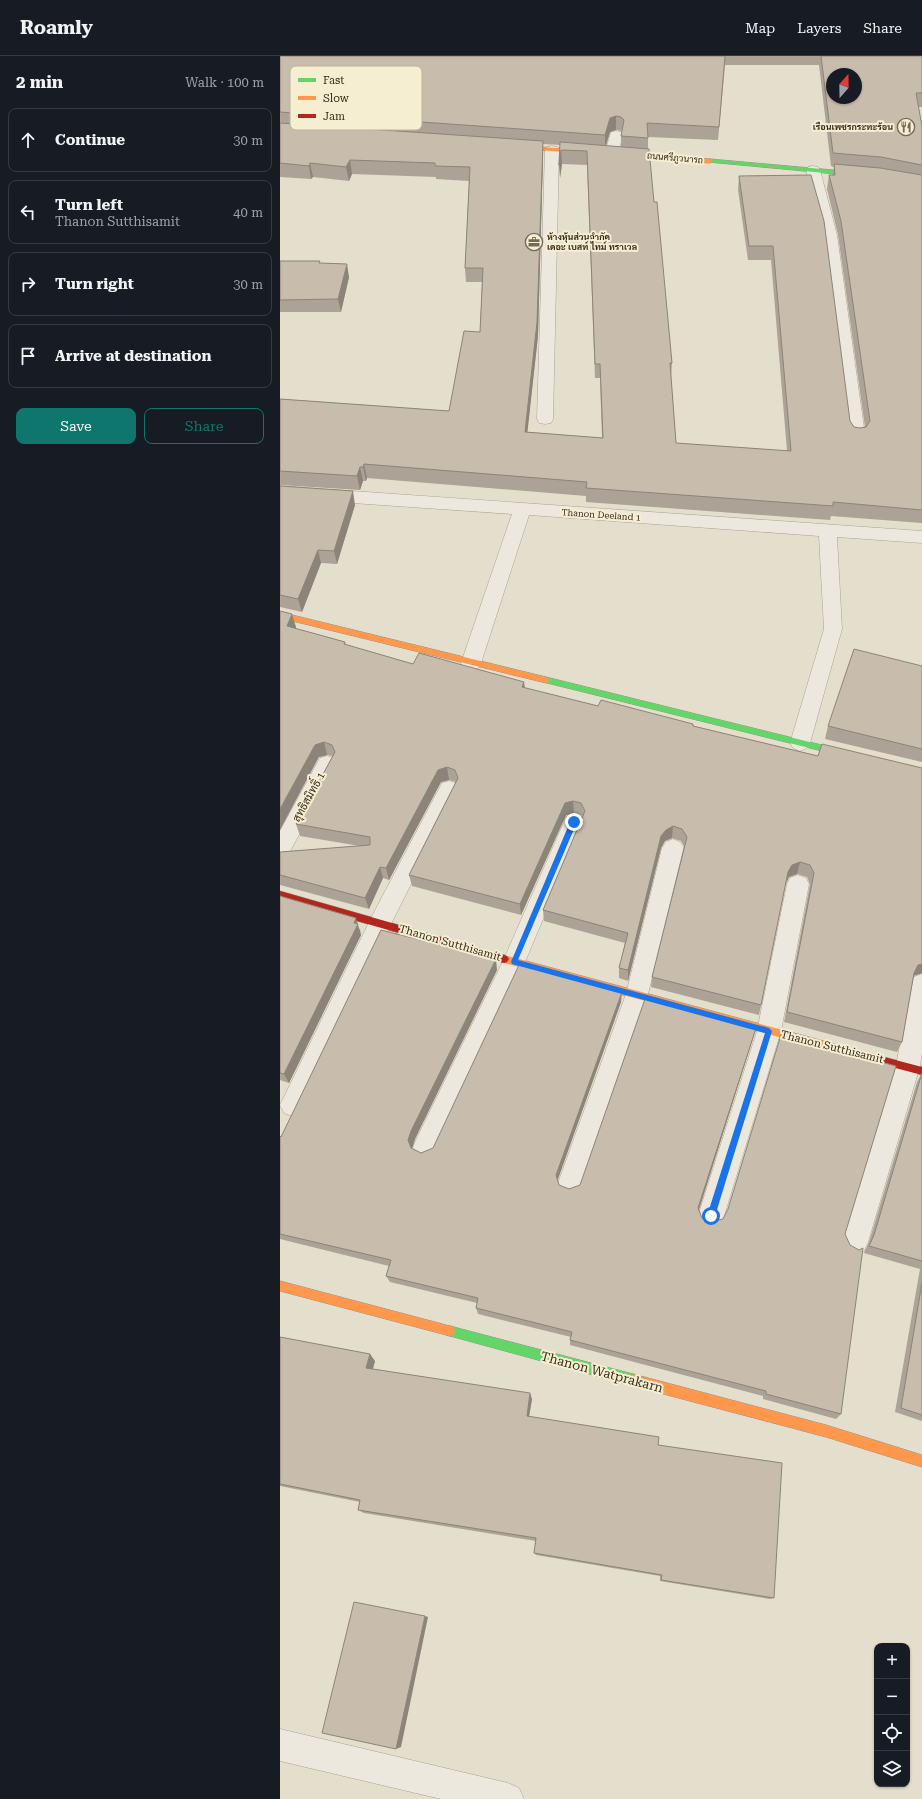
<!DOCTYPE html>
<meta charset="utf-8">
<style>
:root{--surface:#171b24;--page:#20242c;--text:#f1f3f6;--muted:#9ea1a6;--line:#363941;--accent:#0f766e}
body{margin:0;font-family:"Roboto Serif",Sarabun,serif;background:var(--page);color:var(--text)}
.controls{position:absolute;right:12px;bottom:12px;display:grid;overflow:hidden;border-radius:8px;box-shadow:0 1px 3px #0004}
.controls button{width:36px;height:36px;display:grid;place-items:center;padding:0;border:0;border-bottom:1px solid var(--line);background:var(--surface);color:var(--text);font:20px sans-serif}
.compass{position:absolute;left:546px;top:12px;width:36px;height:36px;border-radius:50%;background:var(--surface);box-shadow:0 1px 3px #0004;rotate:20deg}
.stop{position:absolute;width:12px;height:12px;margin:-9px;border:3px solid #1a73e8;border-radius:50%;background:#fff}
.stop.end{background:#1a73e8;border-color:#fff;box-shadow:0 1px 4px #0008}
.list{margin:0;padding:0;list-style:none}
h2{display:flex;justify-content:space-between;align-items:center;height:52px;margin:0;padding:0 16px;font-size:17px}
h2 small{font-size:13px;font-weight:400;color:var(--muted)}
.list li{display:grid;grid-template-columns:26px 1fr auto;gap:12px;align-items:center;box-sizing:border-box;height:64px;margin:0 8px 8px;padding:0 8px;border:1px solid var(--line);border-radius:8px}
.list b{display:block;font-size:15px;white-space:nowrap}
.list p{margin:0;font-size:13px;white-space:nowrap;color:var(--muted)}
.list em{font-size:13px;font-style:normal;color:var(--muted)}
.actions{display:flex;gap:8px;padding:12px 16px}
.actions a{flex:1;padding:9px 0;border:1px solid var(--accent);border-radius:8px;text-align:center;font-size:14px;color:var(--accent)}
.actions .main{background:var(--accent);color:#fff}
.icon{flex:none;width:22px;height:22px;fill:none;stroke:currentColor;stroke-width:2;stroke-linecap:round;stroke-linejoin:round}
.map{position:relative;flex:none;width:642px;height:1743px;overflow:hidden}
header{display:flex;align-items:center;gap:24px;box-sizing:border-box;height:56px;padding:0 20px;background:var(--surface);border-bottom:1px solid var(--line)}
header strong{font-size:19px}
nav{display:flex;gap:22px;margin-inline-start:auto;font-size:14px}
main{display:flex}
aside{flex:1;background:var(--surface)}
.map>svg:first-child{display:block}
</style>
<header>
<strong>Roamly</strong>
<nav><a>Map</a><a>Layers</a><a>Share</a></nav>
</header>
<main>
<aside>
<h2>2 min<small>Walk · 100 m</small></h2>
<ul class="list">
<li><svg class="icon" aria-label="ahead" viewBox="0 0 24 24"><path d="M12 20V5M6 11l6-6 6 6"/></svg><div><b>Continue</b></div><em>30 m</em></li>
<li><svg class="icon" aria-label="left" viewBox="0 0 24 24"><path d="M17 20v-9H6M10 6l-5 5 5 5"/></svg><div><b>Turn left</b><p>Thanon Sutthisamit</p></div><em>40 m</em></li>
<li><svg class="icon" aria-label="right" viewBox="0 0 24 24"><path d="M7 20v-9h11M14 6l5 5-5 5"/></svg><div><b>Turn right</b></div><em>30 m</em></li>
<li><svg class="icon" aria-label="arrive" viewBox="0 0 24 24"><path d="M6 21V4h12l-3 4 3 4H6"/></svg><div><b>Arrive at destination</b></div></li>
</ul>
<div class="actions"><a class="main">Save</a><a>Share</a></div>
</aside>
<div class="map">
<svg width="642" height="1743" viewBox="0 0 642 1743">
<rect width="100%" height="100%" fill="#e4decc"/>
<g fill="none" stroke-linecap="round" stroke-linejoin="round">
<defs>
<path id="lane" d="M533,110l5,1 2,3 17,65 28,200 -2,4 -6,1 -6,-1 -2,-4 -26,-200 -17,-65 2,-3z"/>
<path id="street" d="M336,75l5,1 2,3 -6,21h-10l-2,-3 6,-21z
M272,90l5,1 2,3 -6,269 -2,4 -6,1 -6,-1 -2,-4 8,-269 2,-3z
M0,430l642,45v12l-85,-6 5,92 -32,114 -3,5 -7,3 -7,-3 -3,-5 34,-114 -5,-93 -290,-21 -48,148 -3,5 -7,2 -7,-2 -3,-5 51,-149 -232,-16z
M47,700l7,2 3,6 -50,93 -7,3v-29l40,-73z
M169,725l7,2 3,6 -70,139 -89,185 -8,3 -8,-3 -4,-8 4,-8 88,-181 70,-133z
M294,758l7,2 3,6 -59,140 -91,194 -9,4 -9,-4 -3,-8 3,-8 87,-179 61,-139 3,-6z
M393,783l7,3 4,6 -36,146 -66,189 -3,9 -9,3 -9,-3 -3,-9 68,-189 36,-146 4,-6z
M518,819l8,3 3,6 -28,147 -57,185 -4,9 -9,3 -9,-3 -4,-9 59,-185 30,-147 3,-6z
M642,918v79l-2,13 -52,176 -4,9 -9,4 -9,-4 -4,-9 54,-176 15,-82 3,-7z
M0,1673l228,54 11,5 5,11h-83l-161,-38z"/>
<path id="fast" d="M430,103l168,15 44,8v4l-44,-8 -170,-16v-2z
M266,621l304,75 4,3 -4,3 -307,-76 -1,-2 1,-2z
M170,1270l183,48 4,2 2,4 -2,4 -4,2 -183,-50 -4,-1 -1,-4 1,-4z"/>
<path id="slow" d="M233,89l197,14 3,2 -3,2 -199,-15 -1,-1z
M0,556l266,65 4,3 -4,3 -266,-65z
M224,899l327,88 3,1 2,3 -2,3 -3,1 -327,-88 -3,-1 -2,-3 2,-3z
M0,1225l170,45 4,1 1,4 -1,4 -4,1 -170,-45z
M353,1318l193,51 96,30v12l-96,-30 -193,-51 -4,-2 -2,-4 2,-4z"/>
<path id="jam" d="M0,835l224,64 3,1 2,3 -2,3 -3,1 -224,-64z
M551,987l91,24v8l-91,-24 -3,-1 -2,-3 2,-3z"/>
</defs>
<use href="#lane" stroke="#a9a395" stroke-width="1"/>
<use href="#street" stroke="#a9a395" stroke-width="1"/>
<use href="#fast" stroke="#999284" stroke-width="1"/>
<use href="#slow" stroke="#999284" stroke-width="1"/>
<use href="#jam" stroke="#999284" stroke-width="1"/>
<use href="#lane" fill="#ece8dd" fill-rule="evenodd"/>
<use href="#street" fill="#ece8dd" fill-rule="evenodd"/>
<use href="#fast" fill="#63d668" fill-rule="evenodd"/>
<use href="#slow" fill="#ff974d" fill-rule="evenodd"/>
<use href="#jam" fill="#b3261e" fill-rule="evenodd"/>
</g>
<path fill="#aca295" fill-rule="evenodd" d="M0,0h642v51h-4l4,19v397l-91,-7 -1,4 -244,-18v-6l-219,-18 -1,3h-3l-3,9 -80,-5v-86l169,12 31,-79 2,-50h-16l-1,-14 4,-87 -33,-2v-2l-84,-3 -3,7 -36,-4 -2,2 -31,-2zM445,9h94l12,101 3,1 -2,8h-3l-2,14 11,46 27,192 -5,1 -6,-1 -4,-6 -39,-246 -72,1 -1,14 10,70h23l16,191 -111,-8 -5,-66 1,-14 -24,-215v-11l70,3zM336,74l6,1 -1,5v11l-15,-1 4,-14zM263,88l17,1v33l2,-14 25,1 8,213h5l2,60 -75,-6 11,-96 5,-181z
M0,205l40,2 29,14 -8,35h-61z
M0,430l75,19 -18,59 -16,-1 -19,49 -22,-5z
M0,555l16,16v2l49,13 1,3 67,19 111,18 1,6 73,18 95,18v2l125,30 104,12v205l-8,2 -12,67 -5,10 -113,-30 26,-138 -3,-7 -10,-3 -8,3 -3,5 -27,133 -108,-28 1,-10 32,-131 -3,-5 -9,-3 -7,3 -4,7 -33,133 -9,-3v-10l6,-25 -81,-22 -1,-11 40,-93 -2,-2 -7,-2 -8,2 -45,100 -109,-29 -3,-11 47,-93 -7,-2 -8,2 -52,98 -6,-2 -14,31 -89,-24v-33l80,-6 -60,-10 -4,-12 37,-68 -6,-1 -8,2z
M642,610v96l-97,-23 3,-13z
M0,840l80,33 1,6 -72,148 -9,-3z
M217,914l-82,169 -3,9 9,5 12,-5 188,-146 -64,178 2,5 10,4 11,-4 173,-147 -54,171 3,9 10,4 133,12 -4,180 -5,5 -73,-20v-3l-193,-51v-5l1,-3 -93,-23 -2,-6 1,-5 -87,-21 -4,-6 3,-10 -109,-27v-103l1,1z
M642,1017v348l-27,-9 25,-143 -56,-16 5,-11 48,-160z
M0,1281l95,24 -2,8 159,30 -3,18 129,28 116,153 -4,1 -110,-18v-5l-124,-21 -2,-2 2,-12 -172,-28 -6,-3 2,-8 -80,-16z"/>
<path fill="#8c8479" d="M336,60v14l-6,2 -5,16v-13l5,-17z
M263,85v14l-5,181 -12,109 -1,-13z
M281,94l1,14 -2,14 -1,-13z
M70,104l2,14 -3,7 -3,-14z
M30,107l3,14 -2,2 -2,-13z
M67,208l2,13 -8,35 -3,-13z
M84,408l3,14 -1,3 -3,-14z
M80,411l3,14 -3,9 -3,-14z
M73,435l2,14 -18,59 -3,-13z
M38,494l3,13 -19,49 -4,-13z
M12,558l4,13 -5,12 -4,-13z
M244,626l1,12 -3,-7z
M44,686l3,13 -8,2 -39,73v-21l35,-64z
M167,711l2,13 -8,2 -52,98 -3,-12 52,-98z
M293,745l1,12 -8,2 -45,100 -1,-11 45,-101z
M393,770l-1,12 -7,3 -4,7 -33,133v-11l33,-134 5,-6z
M520,806l-3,12 -8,3 -3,7 2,-12 4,-7z
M100,811l3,11 -14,31 -4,-11z
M76,862l5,17 -72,148 -5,-9z
M216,903l1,11 -82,169 -3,10 -4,-9 3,-9z
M642,908v9l-9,3 5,-11z
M342,936l-1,10 -64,180 -1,-7z
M476,972l-3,10 -56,178 1,-8z
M90,1298l5,7 -4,14 -5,-7z
M250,1337l2,6 -4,23 -1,-6z
M145,1560l3,1 -27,130 -5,2z"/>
<path fill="#c8bcad" stroke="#8c8479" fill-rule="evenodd" d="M0,0h445l-6,71 -72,-4 1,15 -27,-2 3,-16 -3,-3 -5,-1 -6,2 -5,17 -325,-23z
M541,0h101v37h-6l6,33v39l-41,-8 -48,-4zM552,18h24v24h-24z
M0,67l263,18 -6,181 -12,110 78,6 -3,-74h-5l-8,-213 -26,-1 -2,15 1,-23 89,7 5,53h3l15,161h-2l6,80 115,8 -18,-205h-24l-10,-70 72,-1 13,46 26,200 4,6 6,1 6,-1 4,-6 -29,-200 -12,-46h6l-1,-11 46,4 42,7v335l-89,-8v4l-247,-18 1,-6 -223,-18 -1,3h-3l-3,9 -77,-5v-72l169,12 15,-80 16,1 3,-64h-18l5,-101 -35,-1v-3l-85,-3 -4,7 -36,-4 -1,3 -29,-3z
M0,205h40l-1,2 28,1 -9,35 -58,1z
M0,430l73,5 -19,60 -16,-1 -20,49 -18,-4z
M0,555l12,3 -5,12 58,16 -1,2 69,20 6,-11 105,29 -2,5 76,19 3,-6 92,24v2l125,30 4,-12 100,24v196l-4,1 -4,8 -12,69 -115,-30 27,-139 -4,-8 -10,-3 -8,3 -4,7 -27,133 -109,-28 35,-140 -5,-8 -9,-3 -7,4 -5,6 -33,134 -9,-2 9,-35 -85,-23 42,-99 -4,-8 -8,-2 -8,2 -45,101 -111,-29 49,-97 -3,-8 -8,-3 -9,3 -52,98 -6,-1 -15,31 -85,-23v-23l90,-7v-8l-74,-13 39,-72 -3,-7 -8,-3 -9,3 -35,64z
M574,593l68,17v83l-94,-23z
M0,840l76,22 -2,5 4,1 -74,150 -4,-1z
M101,874l115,29 -85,172 -3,9 3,8 10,5 12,-5 86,-183 103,27 -66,183 3,10 10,4 11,-4 65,-186 111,29 -58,180 4,10 10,4 11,-3 5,-10 53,-174 115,31 -51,168 5,11 9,5 4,-2 -22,166 -75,-20v-3l-196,-51 2,-8 -96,-24 2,-10 -92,-22 5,-16 -111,-26v-98l1,1z
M642,1017v188l-53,-15 5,-11z
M642,1227v132l-21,-7z
M0,1281l90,17 -4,14 164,25 -3,23 132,21 -1,8 124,18 -8,135 -113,-18 1,-5 -128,-22 2,-15 -178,-28 2,-10 -80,-16z
M74,1546l71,14 -29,133 -74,-16z"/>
<path fill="#1a73e8" d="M294,763l3,3 -59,138 251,68 3,3 -57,185 -4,3 -4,-3 58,-183 -253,-69 -1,-2 59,-140z"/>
<defs>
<symbol id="restaurant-ring" viewBox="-11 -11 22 22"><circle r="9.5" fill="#f6eed1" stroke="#746a5a" stroke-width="1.5"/><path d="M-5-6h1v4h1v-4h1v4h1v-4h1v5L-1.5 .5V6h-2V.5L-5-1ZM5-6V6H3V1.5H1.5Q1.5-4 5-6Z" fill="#746a5a"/></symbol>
<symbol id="office-ring" viewBox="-11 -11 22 22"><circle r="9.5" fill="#f6eed1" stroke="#746a5a" stroke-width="1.5"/><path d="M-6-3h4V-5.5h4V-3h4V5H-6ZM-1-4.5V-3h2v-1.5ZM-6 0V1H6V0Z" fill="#746a5a"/></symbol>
</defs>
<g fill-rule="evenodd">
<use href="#restaurant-ring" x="616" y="61" width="20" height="20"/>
<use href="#office-ring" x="244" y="176" width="20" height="20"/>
</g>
<g text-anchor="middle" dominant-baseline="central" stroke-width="4" stroke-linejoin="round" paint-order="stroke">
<g font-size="9" font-weight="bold" fill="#382c1d" stroke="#f6eed1" text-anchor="end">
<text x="613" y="71">เรือนเพชรกระทะร้อน</text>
<text x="267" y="181" text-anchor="start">ห้างหุ้นส่วนจำกัด<tspan x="267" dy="10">เดอะ เบสท์ ไทม์ ทราเวล</tspan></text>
</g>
<g font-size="9" fill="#382c1d" stroke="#f6eed1">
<text transform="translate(395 102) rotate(5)">ถนนศรีภูวนารถ</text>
<text transform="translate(321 459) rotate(4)">Thanon Deeland 1</text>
</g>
<g font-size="11" fill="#382c1d" stroke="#f6eed1">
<text transform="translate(29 741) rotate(-61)">สุทธิสมิทธิ์ 1</text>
<text transform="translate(170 887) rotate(16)">Thanon Sutthisamit</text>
<text transform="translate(552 991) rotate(14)">Thanon Sutthisamit</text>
</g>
<g font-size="13" fill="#382c1d" stroke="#f6eed1">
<text transform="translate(322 1316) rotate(15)">Thanon Watprakarn</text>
</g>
</g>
<rect x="10" y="10" width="132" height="64" rx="6" fill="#f6eed1" stroke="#bdb49b" stroke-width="1"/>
<rect x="18" y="22" width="18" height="4" fill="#63d668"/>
<rect x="18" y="40" width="18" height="4" fill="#ff974d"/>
<rect x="18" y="58" width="18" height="4" fill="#b3261e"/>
<g font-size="11" fill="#382c1d">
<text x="43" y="28">Fast</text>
<text x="43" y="46">Slow</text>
<text x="43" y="64">Jam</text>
</g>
</svg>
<div class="controls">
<button>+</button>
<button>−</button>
<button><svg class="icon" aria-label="locate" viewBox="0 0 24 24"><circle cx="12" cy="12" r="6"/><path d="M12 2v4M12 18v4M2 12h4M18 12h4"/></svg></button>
<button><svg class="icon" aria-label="layers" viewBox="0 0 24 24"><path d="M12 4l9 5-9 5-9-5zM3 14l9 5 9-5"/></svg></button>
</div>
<svg class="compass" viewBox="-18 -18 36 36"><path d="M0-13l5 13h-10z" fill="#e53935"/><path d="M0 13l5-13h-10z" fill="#9ea1a6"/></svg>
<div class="stop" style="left:431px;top:1160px"></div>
<div class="stop end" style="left:294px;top:766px"></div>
</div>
</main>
